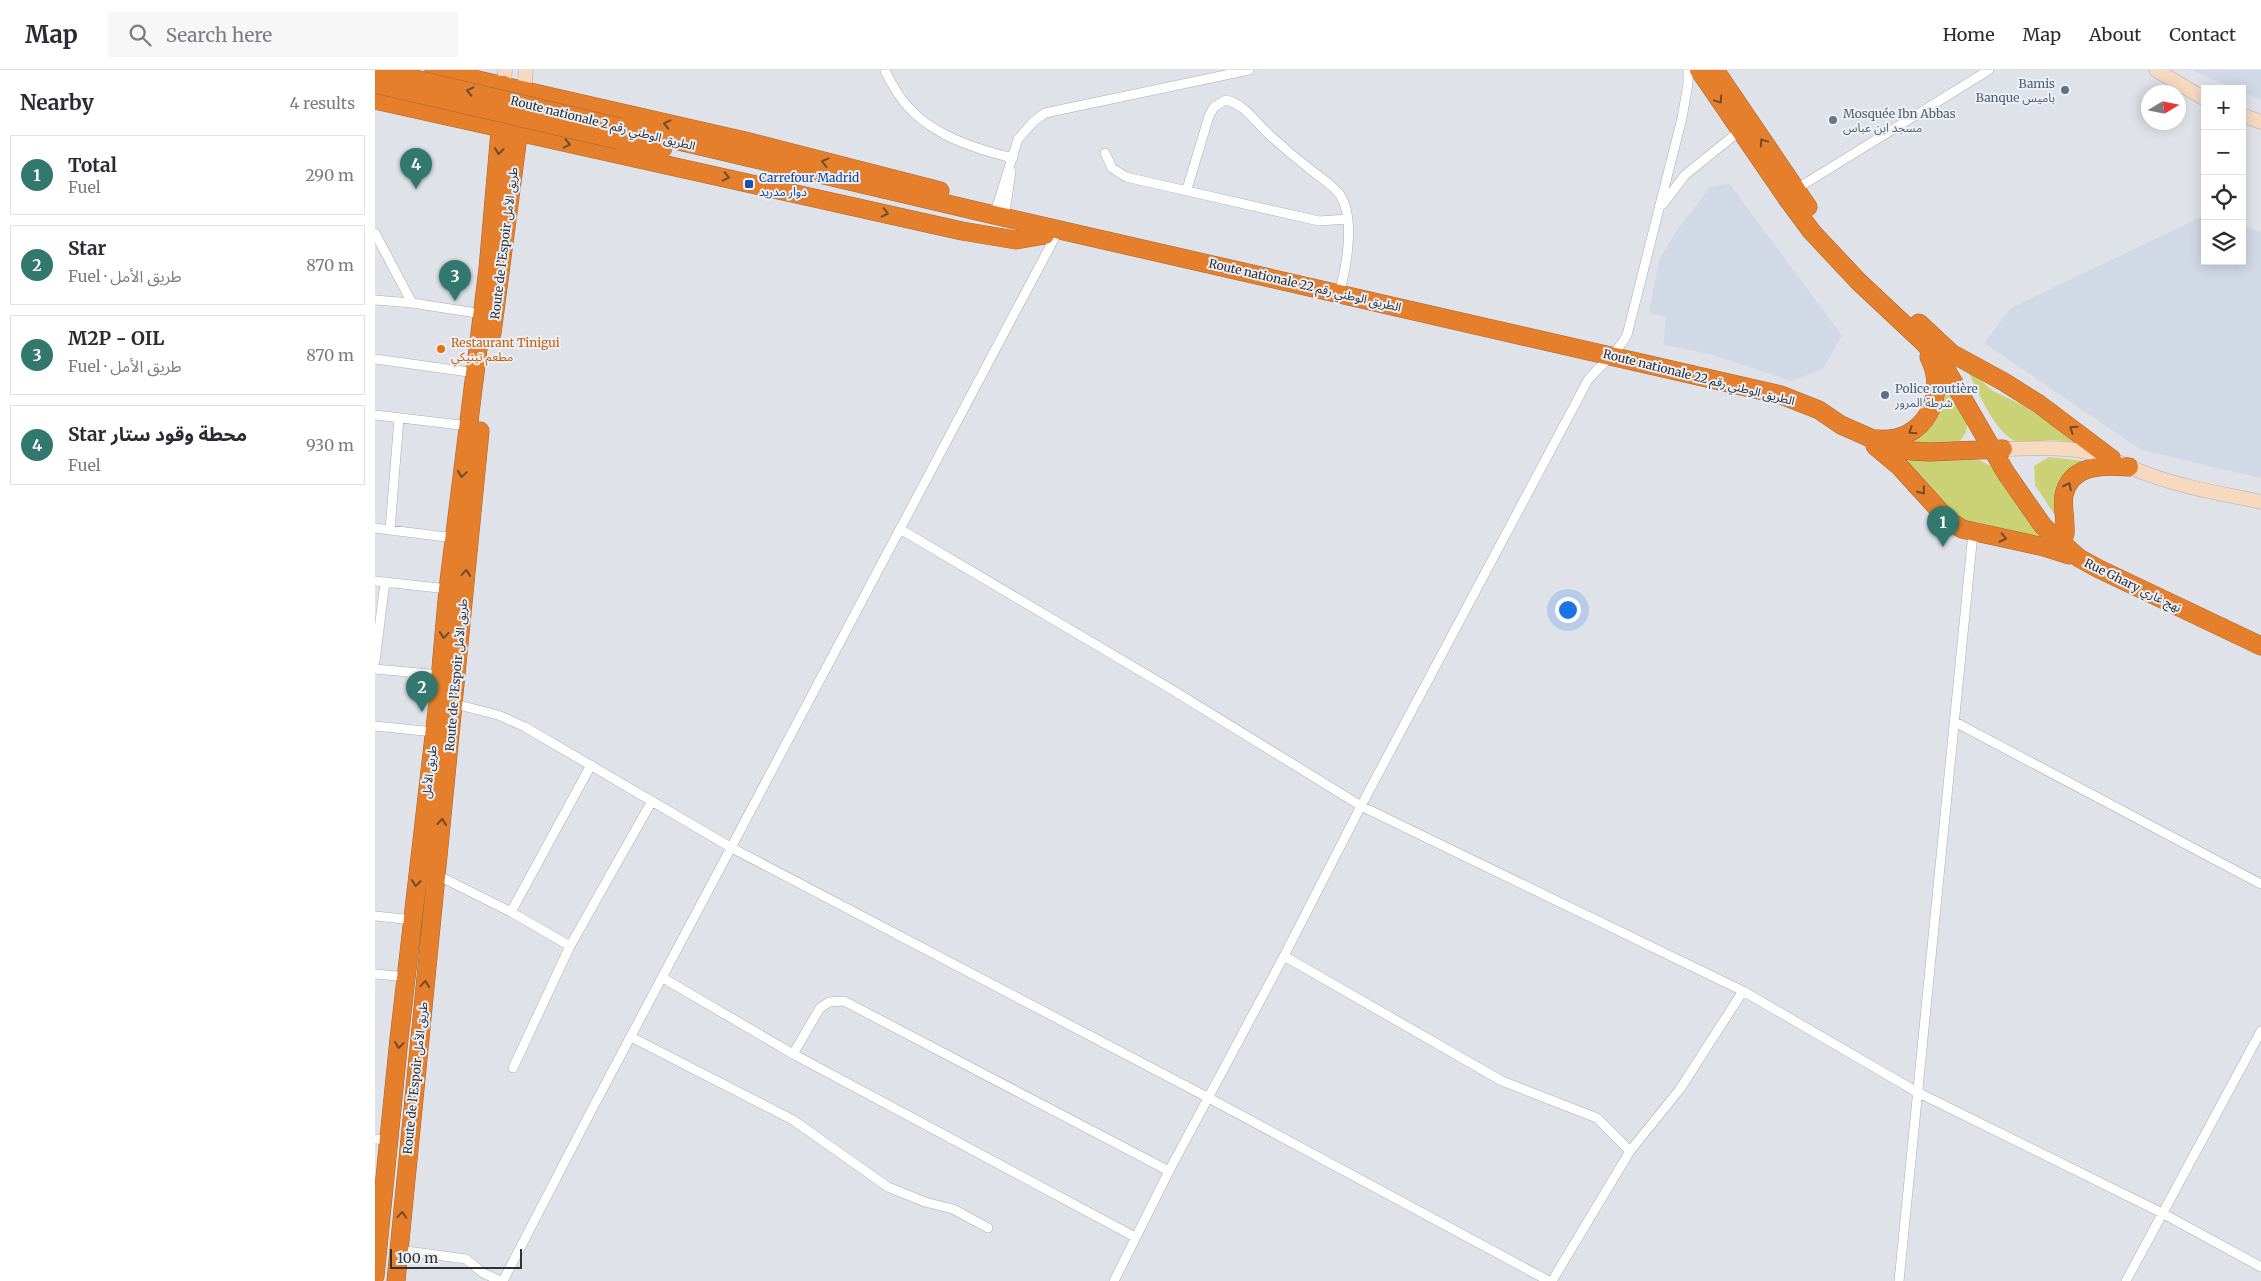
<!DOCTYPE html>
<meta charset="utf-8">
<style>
:root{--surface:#fff;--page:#f7f7f7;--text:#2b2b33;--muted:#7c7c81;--line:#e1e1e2;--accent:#33786e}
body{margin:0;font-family:Merriweather,"Noto Sans Arabic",serif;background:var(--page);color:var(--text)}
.controls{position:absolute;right:15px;top:15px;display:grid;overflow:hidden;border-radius:0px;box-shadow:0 2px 12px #0003}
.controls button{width:45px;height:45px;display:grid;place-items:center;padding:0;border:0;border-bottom:1px solid var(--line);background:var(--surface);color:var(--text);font:25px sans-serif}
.compass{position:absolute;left:1766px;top:15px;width:45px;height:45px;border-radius:50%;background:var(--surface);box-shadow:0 2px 12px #0003;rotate:80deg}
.scale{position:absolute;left:15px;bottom:12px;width:132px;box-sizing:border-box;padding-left:5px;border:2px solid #303134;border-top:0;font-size:14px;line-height:18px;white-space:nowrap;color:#303134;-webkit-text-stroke:4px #ecf0f6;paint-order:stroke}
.you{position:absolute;left:1192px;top:539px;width:18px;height:18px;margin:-12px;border:4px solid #fff;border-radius:50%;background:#1a73e8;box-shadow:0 0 0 8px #1a73e833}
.badge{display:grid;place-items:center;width:32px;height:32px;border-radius:50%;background:var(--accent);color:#fff;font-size:16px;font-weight:700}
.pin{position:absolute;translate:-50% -41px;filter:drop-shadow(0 1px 2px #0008)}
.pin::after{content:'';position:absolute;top:26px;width:18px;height:15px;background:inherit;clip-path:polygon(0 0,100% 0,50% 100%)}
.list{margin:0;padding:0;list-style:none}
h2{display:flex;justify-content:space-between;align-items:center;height:65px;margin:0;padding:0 20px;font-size:21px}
h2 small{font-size:16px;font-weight:400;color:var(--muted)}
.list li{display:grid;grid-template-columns:32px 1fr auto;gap:15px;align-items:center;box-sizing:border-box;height:80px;margin:0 10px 10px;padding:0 10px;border:1px solid var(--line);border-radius:0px}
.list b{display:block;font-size:19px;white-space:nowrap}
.list p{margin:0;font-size:16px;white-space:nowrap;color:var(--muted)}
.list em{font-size:16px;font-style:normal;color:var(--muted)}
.icon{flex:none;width:28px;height:28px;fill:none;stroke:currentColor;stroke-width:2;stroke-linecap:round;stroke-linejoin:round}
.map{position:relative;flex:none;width:1886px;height:1211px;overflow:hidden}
header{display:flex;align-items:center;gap:30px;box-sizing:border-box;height:70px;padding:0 25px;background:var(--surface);border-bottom:1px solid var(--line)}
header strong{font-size:24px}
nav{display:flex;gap:28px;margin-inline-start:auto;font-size:18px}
.search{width:350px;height:45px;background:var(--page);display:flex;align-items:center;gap:12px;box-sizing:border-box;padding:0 18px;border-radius:0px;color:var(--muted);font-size:19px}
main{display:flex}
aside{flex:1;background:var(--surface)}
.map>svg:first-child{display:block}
</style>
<header>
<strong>Map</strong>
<div class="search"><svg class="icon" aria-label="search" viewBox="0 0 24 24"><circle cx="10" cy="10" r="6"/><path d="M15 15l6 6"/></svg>Search here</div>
<nav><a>Home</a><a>Map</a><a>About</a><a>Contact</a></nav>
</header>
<main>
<aside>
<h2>Nearby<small>4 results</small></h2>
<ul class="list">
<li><span class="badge">1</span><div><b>Total</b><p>Fuel</p></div><em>290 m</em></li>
<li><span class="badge">2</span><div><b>Star</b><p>Fuel · طريق الأمل</p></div><em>870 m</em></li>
<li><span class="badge">3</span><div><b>M2P - OIL</b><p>Fuel · طريق الأمل</p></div><em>870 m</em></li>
<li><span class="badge">4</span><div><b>Star محطة وقود ستار</b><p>Fuel</p></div><em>930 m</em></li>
</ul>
</aside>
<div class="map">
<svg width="1886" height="1211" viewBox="0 0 1886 1211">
<rect width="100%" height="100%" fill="#dfe3e9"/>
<path fill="#d2d9e6" d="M1817,0h69v30l-19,-8v-3h-7z
M1354,113l113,153 -20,34 -31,11 -81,-27 -47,-9 3,-28 -17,-4 10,-53 16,-27 35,-46z
M1828,146l2,45h37v-35l19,6v246l-120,-28 -157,-107 27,-35z"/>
<path fill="#cbd275" d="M1591,297l27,24 31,15 57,37c-10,-1 -21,-3 -31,-3 -9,1 -19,4 -28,3 -25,-2 -46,-56 -56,-76z
M1569,309l24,41 -2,12 -5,8 -7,5 -50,-2z
M1522,386l30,5 52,-1 14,7 52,74 -72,-16 -14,-6z
M1674,387l35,4c-30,18 -28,31 -24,62l-25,-38 -1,-19z"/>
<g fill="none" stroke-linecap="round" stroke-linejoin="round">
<defs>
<path id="street" d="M510,0c2,6 6,12 9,17 23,43 73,60 119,71
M730,83l7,15 14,9 193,44 28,-2
M812,119l22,-73 5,-9 12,-7c21,5 31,25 47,38 12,11 25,22 38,32 10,8 21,14 29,25 16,23 6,76 -2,101
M1418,121l196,-121
M1288,134l22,-29 57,-46
M619,146l24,-77 16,-18 11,-8 204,-43
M629,148l7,-46
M0,163l37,70
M0,230l37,3 71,11
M0,289l101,14
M0,345l94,11
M24,348l-9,112 64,8
M0,458l15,2
M525,459l271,160 190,117 382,185 174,101 245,121 99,54
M0,511l73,8
M0,591l10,-79
M0,599l65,6
M76,633l47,12 27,12 207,121 475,249 342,184
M1580,652l306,162
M0,656l59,6
M62,805l74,37 59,34
M136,842l80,-147
M0,846l38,4
M909,886l218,125 95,37 33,33
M0,904l32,3
M288,908l130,76 342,183
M256,967l162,83 95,67 37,15 28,7 35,19
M418,984l27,-46 9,-6 15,-1 325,170
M138,998l57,-122 82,-145
M0,1069l14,1
M24,1180l67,9 17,14 18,8
M128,1211l86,-166 466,-878
M739,1211l55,-110 115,-215 77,-150 227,-426c13,-16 29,-26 39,-45l55,-217 6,-34v-14
M1177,1211l78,-130 50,-62 63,-98
M1524,1211l74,-748
M1751,1211l135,-250"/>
<path id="secondary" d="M1781,0l49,29
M129,15l1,-15
M149,21l2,-21
M1867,45l19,7
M1628,379c26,0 53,-3 79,2 24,4 45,16 68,24 36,13 74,19 111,27"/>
<path id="highway" d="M59,0l311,71 195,50
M1324,0l87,127 26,35 47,50 64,60 21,24 62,107 37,53 36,32 20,11 162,77
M1340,0l93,137
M0,30l587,131 54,9 29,-5
M244,57l375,88 787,180 38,15 22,15 50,22 20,4 19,1 73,-3
M243,70l45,8
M1544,253l32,30 53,29 35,22 73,55
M117,263l32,-242
M1502,369c47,5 72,-44 52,-82
M1500,376l25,21 48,53 14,9 82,18 25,8
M1672,476l11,-5 7,-7c1,-13 -3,-28 -1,-39 7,-31 40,-30 65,-28
M0,1206l24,-237 39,-337 10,-113 40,-320 16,-184
M21,1211l84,-850"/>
</defs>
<use href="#street" stroke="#a9adb3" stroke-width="10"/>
<use href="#secondary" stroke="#a9adb3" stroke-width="15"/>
<use href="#highway" stroke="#a6642f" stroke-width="19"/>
<use href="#street" stroke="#fff" stroke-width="9"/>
<use href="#secondary" stroke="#f7d9c0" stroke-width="14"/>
<use href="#highway" stroke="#e57f2c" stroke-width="18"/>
<defs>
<path id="highway-bridge" d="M2,0l242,57
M0,14l243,56"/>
</defs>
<use href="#highway-bridge" stroke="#a6642f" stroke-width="19" stroke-linecap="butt"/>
<use href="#highway-bridge" stroke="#e57f2c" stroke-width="18"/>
</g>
<defs><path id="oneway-chevron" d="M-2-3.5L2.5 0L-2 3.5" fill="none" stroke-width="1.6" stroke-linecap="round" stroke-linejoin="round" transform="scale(1.25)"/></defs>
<g stroke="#6f4c31">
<use href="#oneway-chevron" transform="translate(95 21) rotate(-167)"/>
<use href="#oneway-chevron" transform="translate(1344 30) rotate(56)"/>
<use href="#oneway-chevron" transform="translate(292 54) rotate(-167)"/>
<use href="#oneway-chevron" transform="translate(1388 72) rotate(-124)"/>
<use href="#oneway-chevron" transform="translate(192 74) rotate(13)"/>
<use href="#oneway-chevron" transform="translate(124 81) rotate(96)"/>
<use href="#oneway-chevron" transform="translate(450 92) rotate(-166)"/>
<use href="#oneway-chevron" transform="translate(351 107) rotate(13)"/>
<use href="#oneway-chevron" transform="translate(510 143) rotate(13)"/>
<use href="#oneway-chevron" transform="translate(1698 359) rotate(-145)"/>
<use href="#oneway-chevron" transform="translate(1537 361) rotate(147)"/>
<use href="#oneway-chevron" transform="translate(87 404) rotate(98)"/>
<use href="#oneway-chevron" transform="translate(1693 416) rotate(-63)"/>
<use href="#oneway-chevron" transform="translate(1547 421) rotate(51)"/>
<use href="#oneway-chevron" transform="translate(1628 468) rotate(12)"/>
<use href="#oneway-chevron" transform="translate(91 503) rotate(-85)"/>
<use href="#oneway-chevron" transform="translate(69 565) rotate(95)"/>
<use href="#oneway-chevron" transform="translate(67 752) rotate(-84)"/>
<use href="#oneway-chevron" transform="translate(41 813) rotate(96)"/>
<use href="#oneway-chevron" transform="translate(50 914) rotate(-85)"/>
<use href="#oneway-chevron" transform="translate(24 975) rotate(96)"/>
<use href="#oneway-chevron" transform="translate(27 1145) rotate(-86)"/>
</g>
<g fill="#5c6f8a" stroke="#ecf0f6" stroke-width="2">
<circle cx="1690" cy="20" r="5"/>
<circle cx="1510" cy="325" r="5"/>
</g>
<circle fill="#6b7280" stroke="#ecf0f6" stroke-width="2" cx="1458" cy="50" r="5"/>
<rect fill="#1a4fb4" stroke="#ecf0f6" stroke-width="2" x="369" y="109" width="10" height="10" rx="2.5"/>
<circle fill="#e8710a" stroke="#ecf0f6" stroke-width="2" cx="66" cy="279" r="5"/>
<g text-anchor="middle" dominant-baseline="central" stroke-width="4" stroke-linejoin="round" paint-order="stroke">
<g font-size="12" fill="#4e5e75" stroke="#ecf0f6" text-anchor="end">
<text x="1680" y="13">Bamis<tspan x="1680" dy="14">Banque باميس</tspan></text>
<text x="1520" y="318" text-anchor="start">Police routière<tspan x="1520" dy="14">شرطة المرور</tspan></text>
</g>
<g font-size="12" fill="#5b616d" stroke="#ecf0f6" text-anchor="start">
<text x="1468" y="43">Mosquée Ibn Abbas<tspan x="1468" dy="14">مسجد ابن عباس</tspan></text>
</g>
<g font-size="12" fill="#303134" stroke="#ecf0f6">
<text transform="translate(228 53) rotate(14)">Route nationale الطريق الوطني رقم 2</text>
<text transform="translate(129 173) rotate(-83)">Route de l’Espoir طريق الأمل</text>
<text transform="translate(930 215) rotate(13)">Route nationale 22 الطريق الوطني رقم</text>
<text transform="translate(1324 307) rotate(14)">Route nationale 22 الطريق الوطني رقم</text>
<text transform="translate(1758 515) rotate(26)">Rue Ghary نهج غاري</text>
<text transform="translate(81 605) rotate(-85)">Route de l’Espoir طريق الأمل</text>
<text transform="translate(54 702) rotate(-83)">طريق الأمل</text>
<text transform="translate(40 1008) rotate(-84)">Route de l’Espoir طريق الأمل</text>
</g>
<g font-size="12" fill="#164399" stroke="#ecf0f6" text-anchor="start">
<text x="384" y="107">Carrefour Madrid<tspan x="384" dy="14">دوار مدريد</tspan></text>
</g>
<g font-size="12" fill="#c56008" stroke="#ecf0f6" text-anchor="start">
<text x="76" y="272">Restaurant Tinigui<tspan x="76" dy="14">مطعم تينيكي</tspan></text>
</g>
</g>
</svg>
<div class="controls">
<button>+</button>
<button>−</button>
<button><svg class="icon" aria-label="locate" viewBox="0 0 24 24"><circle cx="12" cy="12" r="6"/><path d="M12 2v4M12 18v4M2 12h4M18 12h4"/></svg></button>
<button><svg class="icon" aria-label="layers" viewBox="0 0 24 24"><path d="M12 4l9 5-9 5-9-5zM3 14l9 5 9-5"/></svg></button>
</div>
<svg class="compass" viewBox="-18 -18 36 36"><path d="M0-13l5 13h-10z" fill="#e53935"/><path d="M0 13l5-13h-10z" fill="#7c7c81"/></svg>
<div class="scale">100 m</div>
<div class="you"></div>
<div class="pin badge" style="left:1568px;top:477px">1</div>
<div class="pin badge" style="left:47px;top:642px">2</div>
<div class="pin badge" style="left:80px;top:231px">3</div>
<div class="pin badge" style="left:41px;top:119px">4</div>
</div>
</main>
